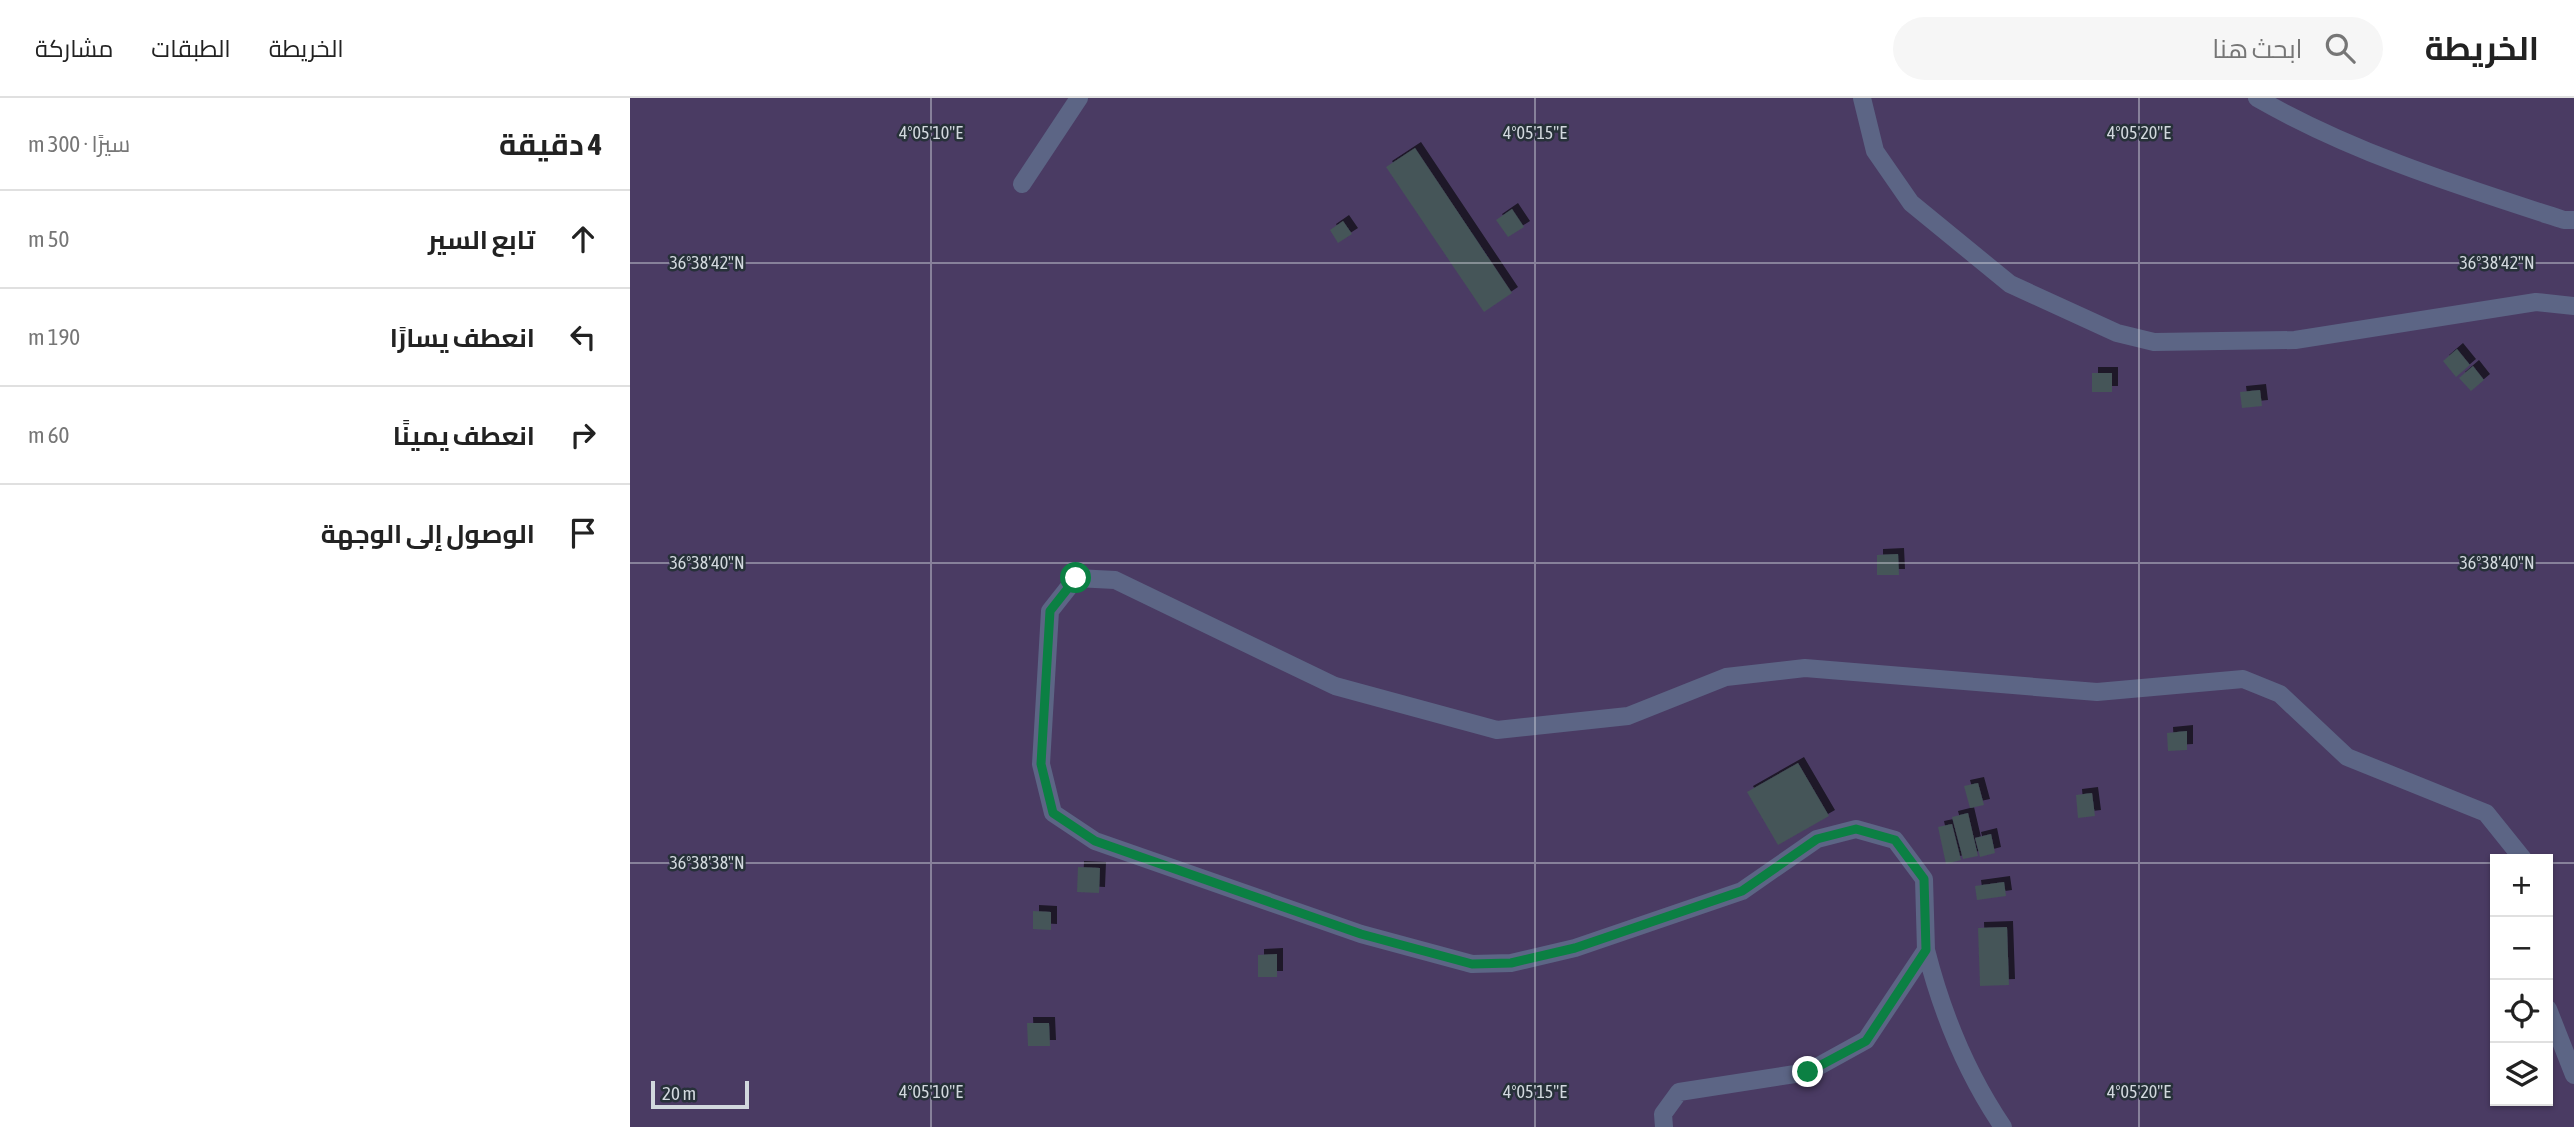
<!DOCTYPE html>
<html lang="ar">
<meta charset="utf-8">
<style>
:root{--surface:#fff;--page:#f6f6f6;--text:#222;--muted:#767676;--line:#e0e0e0}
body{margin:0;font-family:"Asap Condensed",Cairo,sans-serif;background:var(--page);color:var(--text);direction:rtl}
.controls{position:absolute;right:21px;bottom:21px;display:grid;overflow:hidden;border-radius:0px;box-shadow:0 2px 5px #0004}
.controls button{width:63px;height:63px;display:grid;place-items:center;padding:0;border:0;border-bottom:2px solid var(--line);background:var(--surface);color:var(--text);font:35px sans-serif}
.scale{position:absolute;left:21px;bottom:18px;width:98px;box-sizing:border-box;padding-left:7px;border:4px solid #d2d8de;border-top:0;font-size:19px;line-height:24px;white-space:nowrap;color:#d2d8de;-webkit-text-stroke:5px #273139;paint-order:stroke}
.stop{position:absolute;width:21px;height:21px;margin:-16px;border:5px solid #0b8043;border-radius:50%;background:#fff}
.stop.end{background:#0b8043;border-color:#fff;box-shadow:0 2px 7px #0008}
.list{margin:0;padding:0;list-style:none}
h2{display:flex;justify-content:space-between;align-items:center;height:91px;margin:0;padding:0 28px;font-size:30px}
h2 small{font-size:23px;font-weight:400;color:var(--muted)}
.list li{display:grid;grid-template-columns:46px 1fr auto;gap:21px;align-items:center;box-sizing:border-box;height:98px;padding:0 28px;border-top:2px solid var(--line)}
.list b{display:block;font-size:26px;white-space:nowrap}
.list em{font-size:23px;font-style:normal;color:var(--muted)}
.icon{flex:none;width:38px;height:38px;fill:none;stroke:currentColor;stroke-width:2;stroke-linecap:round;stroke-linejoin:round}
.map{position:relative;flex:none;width:1944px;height:1029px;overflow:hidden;direction:ltr}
header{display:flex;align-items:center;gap:42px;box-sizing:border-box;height:98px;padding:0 35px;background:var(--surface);border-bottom:2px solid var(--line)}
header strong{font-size:33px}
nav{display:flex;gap:38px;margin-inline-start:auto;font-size:24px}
.search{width:490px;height:63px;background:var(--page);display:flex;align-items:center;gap:18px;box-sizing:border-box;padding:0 24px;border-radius:38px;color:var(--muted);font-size:26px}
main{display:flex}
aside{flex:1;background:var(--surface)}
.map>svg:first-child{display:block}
</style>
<header>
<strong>الخريطة</strong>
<div class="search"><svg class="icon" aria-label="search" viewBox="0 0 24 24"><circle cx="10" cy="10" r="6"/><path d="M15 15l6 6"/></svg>ابحث هنا</div>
<nav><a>الخريطة</a><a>الطبقات</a><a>مشاركة</a></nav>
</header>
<main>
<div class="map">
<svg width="1944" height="1029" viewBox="0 0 1944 1029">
<defs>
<filter id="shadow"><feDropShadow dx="6" dy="-6" stdDeviation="0" flood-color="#0009"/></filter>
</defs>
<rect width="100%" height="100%" fill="#273139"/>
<path fill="#4a3b63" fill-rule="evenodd" d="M0,0h1944v1029h-1944zM1865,761h53v242h-53z"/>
<path fill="#455458" filter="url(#shadow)" d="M785,50l97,145 -28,19 -98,-145z
M882,111l12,18 -16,10 -12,-17z
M713,123l9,13 -14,9 -8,-13z
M1827,251l13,16 -14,12 -13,-16z
M1843,268l11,14 -13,11 -12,-13z
M1462,275h20v19h-20z
M1630,292l2,16 -20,2 -2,-16z
M1268,456l1,21h-22v-20z
M1557,633v19l-19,1 -1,-18z
M1168,665l31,53 -51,29 -31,-53z
M1348,685l6,22 -14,3 -6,-22z
M1462,695l3,23 -17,2 -2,-23z
M1338,715l10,43 -15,3 -11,-42z
M1322,726l9,36 -15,4 -8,-37z
M1361,736l4,19 -15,4 -5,-19z
M448,769l22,1 -1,25 -22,-1z
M1374,784l2,14 -29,4 -2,-14z
M403,813l18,1v18l-18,-1z
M1377,829l2,58 -29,1 -2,-58z
M647,856v23h-19v-22z
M397,925h22l1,23h-22z"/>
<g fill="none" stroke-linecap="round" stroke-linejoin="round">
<path stroke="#5c6585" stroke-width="18" d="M1232,0l13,53 36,52 99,81 107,49 37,9 141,-2 241,-38 38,4
M1627,0c96,55 202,88 307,122h10
M392,86l57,-86
M1296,852c16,63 41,124 77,177
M1918,911l26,66
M1034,1029l-1,-13 16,-22 129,-20 58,-32 60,-90 -2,-71 -29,-39 -39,-11 -39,10 -75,52 -167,57 -64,15 -39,1 -111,-30 -266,-93 -42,-28 -12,-49 9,-153 26,-33 39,2 220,106 162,44 131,-14 98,-39 79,-9 292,24 146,-13 37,15 67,63 139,56 37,46"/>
</g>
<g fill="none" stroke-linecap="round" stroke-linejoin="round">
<path stroke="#0b8043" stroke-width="9" d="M446,480l-26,33 -9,153 12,49 42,28 266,93 111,30 39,-1 64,-15 167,-57 75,-52 39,-10 39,11 29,39 2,71 -60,91 -58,31"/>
</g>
<path fill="none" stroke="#d2d8de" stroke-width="2" stroke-opacity="0.45" d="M301,0v1029M905,0v1029M1509,0v1029M0,165h1944M0,465h1944M0,765h1865M1918,765h26"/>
<g font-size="18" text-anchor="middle" fill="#d2d8de" stroke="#273139" stroke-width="5" stroke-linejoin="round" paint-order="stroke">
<text x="301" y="41">4°05'10"E</text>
<text x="905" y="41">4°05'15"E</text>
<text x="1509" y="41">4°05'20"E</text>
<text x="77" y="171">36°38'42"N</text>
<text x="1867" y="171">36°38'42"N</text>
<text x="77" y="471">36°38'40"N</text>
<text x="1867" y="471">36°38'40"N</text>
<text x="77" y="771">36°38'38"N</text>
<text x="301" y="1000">4°05'10"E</text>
<text x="905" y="1000">4°05'15"E</text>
<text x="1509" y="1000">4°05'20"E</text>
</g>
</svg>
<div class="controls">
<button>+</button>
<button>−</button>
<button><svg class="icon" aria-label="locate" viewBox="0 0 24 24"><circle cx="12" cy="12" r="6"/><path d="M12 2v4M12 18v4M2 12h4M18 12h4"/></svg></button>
<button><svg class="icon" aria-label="layers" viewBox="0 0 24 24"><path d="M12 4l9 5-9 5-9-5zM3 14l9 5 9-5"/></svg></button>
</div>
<div class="scale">20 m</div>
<div class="stop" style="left:446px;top:480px"></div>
<div class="stop end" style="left:1178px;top:974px"></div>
</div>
<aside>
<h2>4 دقيقة<small>سيرًا · 300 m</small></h2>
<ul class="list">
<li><svg class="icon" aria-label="ahead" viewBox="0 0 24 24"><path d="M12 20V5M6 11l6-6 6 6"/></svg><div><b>تابع السير</b></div><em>50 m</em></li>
<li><svg class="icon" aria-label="left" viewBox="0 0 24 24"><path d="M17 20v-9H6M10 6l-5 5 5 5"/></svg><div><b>انعطف يسارًا</b></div><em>190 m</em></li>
<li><svg class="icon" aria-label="right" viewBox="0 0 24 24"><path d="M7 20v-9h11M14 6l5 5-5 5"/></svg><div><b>انعطف يمينًا</b></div><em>60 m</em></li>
<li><svg class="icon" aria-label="arrive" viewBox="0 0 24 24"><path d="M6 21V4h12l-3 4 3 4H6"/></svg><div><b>الوصول إلى الوجهة</b></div></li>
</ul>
</aside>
</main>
